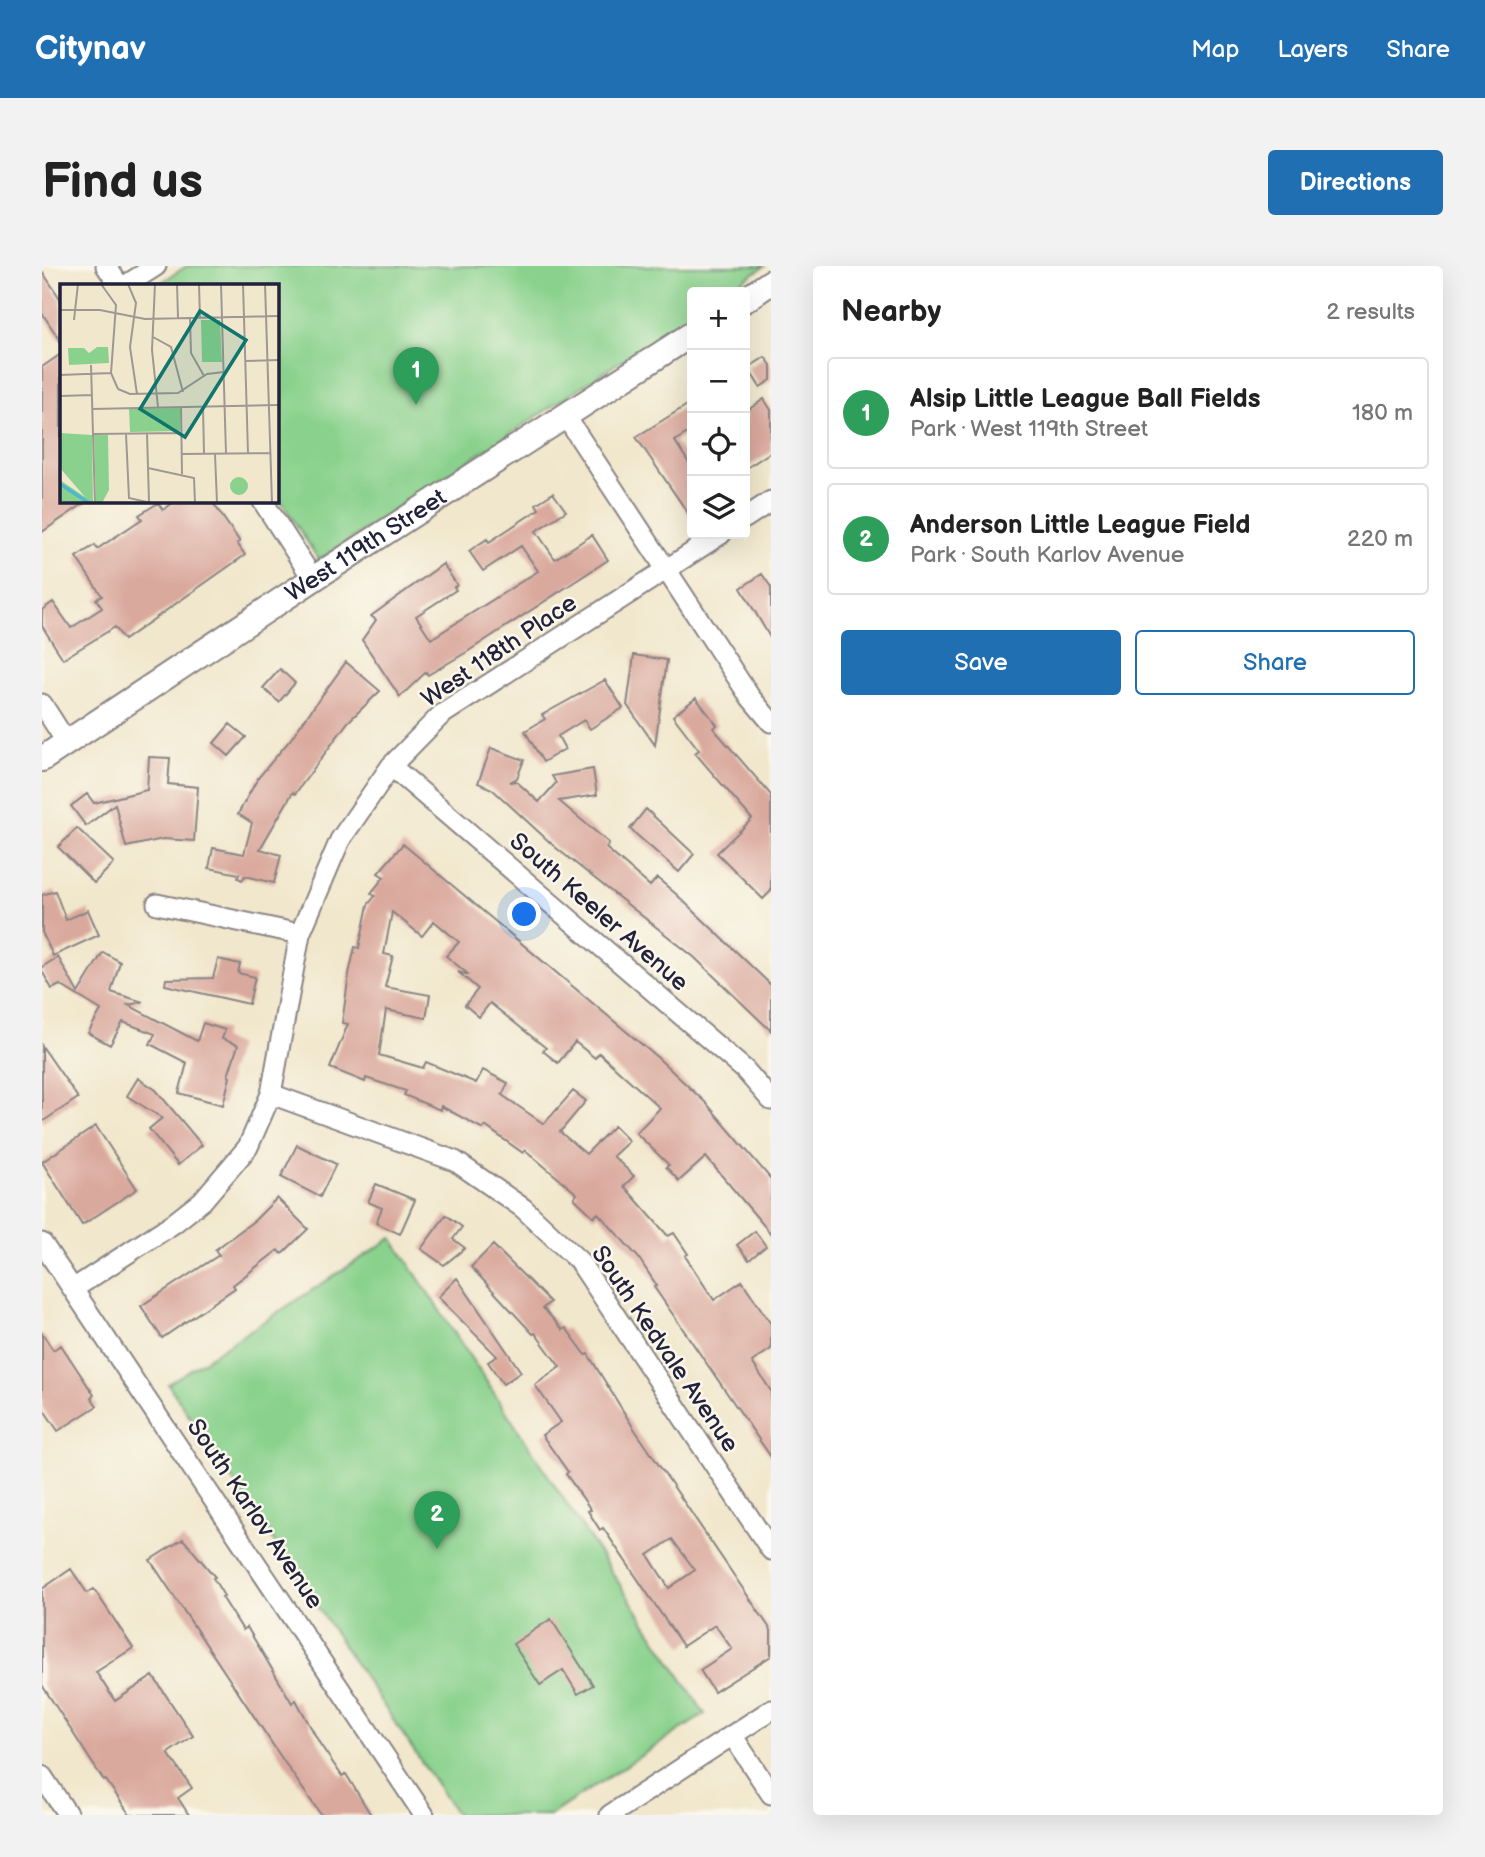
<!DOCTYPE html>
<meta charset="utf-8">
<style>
:root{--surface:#fff;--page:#f2f2f2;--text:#222;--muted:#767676;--line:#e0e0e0;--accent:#1f6fb2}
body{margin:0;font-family:"Balsamiq Sans",sans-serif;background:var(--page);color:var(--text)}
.controls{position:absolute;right:21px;top:21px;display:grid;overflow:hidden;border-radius:7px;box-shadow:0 7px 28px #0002}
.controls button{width:63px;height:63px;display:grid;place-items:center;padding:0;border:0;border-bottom:2px solid var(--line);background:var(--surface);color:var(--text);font:35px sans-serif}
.you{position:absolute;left:483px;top:649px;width:24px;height:24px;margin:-18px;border:5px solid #fff;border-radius:50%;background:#1a73e8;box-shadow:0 0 0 10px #1a73e833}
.badge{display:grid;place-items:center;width:46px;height:46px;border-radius:50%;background:var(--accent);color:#fff;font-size:23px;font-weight:700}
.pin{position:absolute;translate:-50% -58px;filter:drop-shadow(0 2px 4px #0008)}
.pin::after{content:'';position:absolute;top:37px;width:24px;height:21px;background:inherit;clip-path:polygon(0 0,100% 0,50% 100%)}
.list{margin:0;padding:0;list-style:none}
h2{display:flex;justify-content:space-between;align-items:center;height:91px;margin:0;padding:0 28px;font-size:30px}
h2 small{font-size:23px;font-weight:400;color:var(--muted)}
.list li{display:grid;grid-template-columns:46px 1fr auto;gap:21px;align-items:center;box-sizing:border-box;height:112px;margin:0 14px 14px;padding:0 14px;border:2px solid var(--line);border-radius:7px}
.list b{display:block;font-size:26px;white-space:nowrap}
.list p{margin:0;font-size:23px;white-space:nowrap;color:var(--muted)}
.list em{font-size:23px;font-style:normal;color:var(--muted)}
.actions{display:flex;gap:14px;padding:21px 28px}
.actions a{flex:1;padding:16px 0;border:2px solid var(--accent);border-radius:7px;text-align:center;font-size:24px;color:var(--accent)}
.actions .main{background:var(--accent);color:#fff}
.icon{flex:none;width:38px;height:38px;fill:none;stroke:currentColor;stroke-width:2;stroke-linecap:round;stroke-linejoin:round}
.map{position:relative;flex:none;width:729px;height:1549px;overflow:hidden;border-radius:7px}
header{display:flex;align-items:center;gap:42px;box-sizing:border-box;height:98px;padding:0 35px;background:var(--accent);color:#fff}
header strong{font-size:33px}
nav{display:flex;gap:38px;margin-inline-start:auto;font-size:24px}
.intro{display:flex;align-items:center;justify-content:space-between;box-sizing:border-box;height:168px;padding:0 42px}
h1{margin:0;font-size:49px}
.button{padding:18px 32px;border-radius:7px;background:var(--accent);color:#fff;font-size:24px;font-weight:700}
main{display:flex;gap:42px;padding:0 42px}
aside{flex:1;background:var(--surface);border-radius:7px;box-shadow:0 7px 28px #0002}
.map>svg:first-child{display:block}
</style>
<header>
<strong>Citynav</strong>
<nav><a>Map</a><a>Layers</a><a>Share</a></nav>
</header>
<div class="intro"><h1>Find us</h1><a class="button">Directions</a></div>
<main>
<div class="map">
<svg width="729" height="1549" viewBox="0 0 729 1549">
<rect width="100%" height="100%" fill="#fbf7ec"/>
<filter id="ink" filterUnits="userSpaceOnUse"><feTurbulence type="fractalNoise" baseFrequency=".0143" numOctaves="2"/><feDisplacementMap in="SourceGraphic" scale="14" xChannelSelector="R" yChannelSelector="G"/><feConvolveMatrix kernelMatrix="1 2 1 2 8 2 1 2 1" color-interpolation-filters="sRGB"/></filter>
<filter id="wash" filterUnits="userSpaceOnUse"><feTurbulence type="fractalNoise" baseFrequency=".00686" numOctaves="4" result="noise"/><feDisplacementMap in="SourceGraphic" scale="28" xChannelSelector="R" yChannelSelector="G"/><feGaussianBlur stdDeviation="1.57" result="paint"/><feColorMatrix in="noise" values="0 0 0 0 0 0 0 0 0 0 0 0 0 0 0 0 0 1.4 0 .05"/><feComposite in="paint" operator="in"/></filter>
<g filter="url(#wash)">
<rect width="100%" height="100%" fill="#f1e7cc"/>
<path fill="#89d18c" stroke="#567a64" stroke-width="2" d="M145,0h578l-40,26h-33v22l-373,246 -42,-65 -1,-210h-119z
M350,972l313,476 -155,101h-93l-289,-431z"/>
<g id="blocks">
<path fill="#daa99d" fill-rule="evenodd" d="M0,5l19,29v42l-19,-29z
M19,88v146h28l-47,32v-165z
M723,91l6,8v15l-11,7 -12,-19z
M722,133l7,11v42l-26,17v-57z
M650,136v28l-17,11 17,27v51l-56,-82z
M511,227l13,18 -30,20 19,28 37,-24 16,25 -141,92 -39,23 -2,-3 -26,25 -38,-57 14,-20 -5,-4 72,-52 14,21 -3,2 2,3 -40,26 15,23 107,-68 -17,-25 -38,25 -14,-20 18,-12 2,3 50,-33 -3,-5z
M135,234h34l29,42 -3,1 8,12 -121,85 -9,-13 -52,32 -21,-33v-16l11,-8 18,26 31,-20 -6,-9 6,-3 -26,-39 19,-12 2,4 45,-30 -3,-4 19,-12 5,7z
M720,308l9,13v52l-30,-51z
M592,389l33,5 -12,85 -28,-40z
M304,396l34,29 -32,31 -53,72 -2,-2 -33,57 21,6 -7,28 -29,-7 -3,4 -4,-2 1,-4 -30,-6 4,-20 31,6 8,-31 -14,-9 20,-36 32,-38z
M238,403l15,14 -16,19 -16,-14z
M563,414l18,28 -33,21 -6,-9 -26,16 7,13 -22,13 -18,-31 20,-12 -3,-4z
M654,432l21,27 -4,3 58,67v96l-8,8 -46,-46 35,-34 -57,-66 4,-3 -26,-34z
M188,458l16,13 -17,19 -15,-13z
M449,482l33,12 -7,18 -7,4 6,-1 23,21 17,-19 -4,-7 41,-7 4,26 -38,6 50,42 -3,5 44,38 7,-8 19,16 95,91v46l-77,-74 -139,-110 -63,-58 -14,-6z
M107,491l21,1 -2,26 30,3 -4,54 -31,-2 -37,8 -11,-43 -29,22 -15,-20 16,-12 7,9 53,-13z
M604,543l48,45 -15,18 -49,-43z
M35,562l37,35 -20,20 -36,-36z
M361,578l255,214 49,46 64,75v55l-65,-77 -27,24 -13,-14 3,-2 -33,-32 24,-25 -61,-55 -4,5 -20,-16 -17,21 -15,-12 3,-3 -56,-45 -11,14 -14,-12 13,-16 -20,-17 11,3 -23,-19 13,-14 -25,-21 -12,15 -30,-24 -8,42 9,2 -8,31 45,8 -4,23 -40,-8 -7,45 44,13 3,-6 50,21 7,-13 25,13 -6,12 42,29 29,-33 13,10 -26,31 26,22 28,-28 15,15 -16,15 21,20 -10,10 44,50 6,-3 14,21 -3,2 29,44 28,-19 29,43v25l-19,13 19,29v66l-117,-170 3,-1 -19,-29 -40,-44 -4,4 -20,-19 3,-4 -52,-44 -2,3 -38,-27 -2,3 -42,-23 -1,4 -36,-15 2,-4 -40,-13 -1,4 -35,-14 18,-44 -6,-1 7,-49 6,-27 4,1 9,-43 7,-9 -4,-3 13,-16 -6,-4z
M13,625l11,29 22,-10 11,25 -46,21 -11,-24v-37z
M61,686l17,10 -9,30 32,10 -15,3 69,36 6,-18 22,7 -3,9 16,6 -10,31 2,1 -7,28 -44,-12 8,-30 -37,-19 5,-10 -32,-12 -13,23 -22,-12 13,-23 -41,-25 -8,4 -10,-18v-4l16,-10 20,36z
M176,693l22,5 -2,9 17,4 -6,27 -84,-19 1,-6 47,-1z
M0,780l36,52 -36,24z
M96,812l18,12 46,55 -24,20 -29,-36 13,-11 -35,-22z
M54,860l41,63 -55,36 -40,-63z
M255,879l39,19 -16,33 -39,-20z
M334,918l39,16 -15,34 -24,-11 6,-15 -14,-6z
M235,932l31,31 -26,25 -4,-4 -45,35 2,3 -73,50 -21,-32 78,-51 -4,-5 40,-30z
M404,949l16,12 -9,12 12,9 -21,17 -23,-16z
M713,965l11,15 -17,14 -12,-15z
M451,979l57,57 -7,6 20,22 3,-2 20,27 2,-1 45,73 138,203v26l-57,36 -14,-22 32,-21 -17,-24 -32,21 -80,-118 -3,2 -12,-19 3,-1 -25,-36 2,-2 -26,-37 19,-13 -26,-37 25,-18 -25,-34 -2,1 -62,-67zM630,1273l23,31 -26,18 -21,-33z
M415,1012l64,94 -18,12 -15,-22 9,-6 -59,-59z
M0,1067l11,17 8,-5 33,50 -3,2 6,9 -39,25 -16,-24z
M141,1273l32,38 -2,1 11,18 -2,1 21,33 4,-3 45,76 4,-3 24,44 22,32 4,-2 25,41h-50l-34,-49 -137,-206z
M29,1303l16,24 7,-4 39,59 -37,24 19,29 38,-25 40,60 -25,17 24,35 -14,10 11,17h-59l-24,-35 -2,1 -62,-96v-96z
M509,1353l42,66 -15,9 -15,-24 -23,15 -27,-41z"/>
</g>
</g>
<g filter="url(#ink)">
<use href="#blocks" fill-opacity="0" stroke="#8a8484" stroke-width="2"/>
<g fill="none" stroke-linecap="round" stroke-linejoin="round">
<defs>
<path id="minor" d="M64,0l13,19
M84,19l30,-19
M524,151l184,280 21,25
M220,234l51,79
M703,252l26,-17
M0,438l25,39
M349,500l354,304 26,30
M115,638l143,30
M229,828l184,67 68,47 56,53 192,289
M0,977l382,572
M31,1023l101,-66 28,-22 46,-54 23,-53 29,-160 40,-94 51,-74 50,-51 280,-181
M690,1469l39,59
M0,1510l26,39
M568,1549l161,-105"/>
<g id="tertiary">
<path d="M703,34l26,-18"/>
<path id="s1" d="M0,493l271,-180 379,-245"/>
</g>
</defs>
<use href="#minor" stroke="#8a8484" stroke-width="23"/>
<use href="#tertiary" stroke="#8a8484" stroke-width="28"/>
<use href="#minor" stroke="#fff" stroke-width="19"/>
<use href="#tertiary" stroke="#fff" stroke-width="24"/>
</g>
</g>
<g text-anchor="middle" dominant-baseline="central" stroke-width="5" stroke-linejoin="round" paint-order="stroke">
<g font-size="24" fill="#22223b" stroke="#fbf7ec">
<text stroke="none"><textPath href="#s1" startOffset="388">West 119th Street</textPath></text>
<text transform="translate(457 385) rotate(-34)">West 118th Place</text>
<text transform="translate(557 646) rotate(41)">South Keeler Avenue</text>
<text transform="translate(623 1083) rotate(56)">South Kedvale Avenue</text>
<text transform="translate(213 1248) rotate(56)">South Karlov Avenue</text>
</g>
</g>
<g transform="translate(18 18)">
<rect width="219" height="219" fill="#f1e7cc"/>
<path d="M141,36h19l2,42h-20zM37,63h11l1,16 -40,2 -1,-17h16l5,5zM120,124v23l-50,1 -1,-23zM0,149l32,2 1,68 -33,-2v-21l25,17 -25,-29zM34,151h14l1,55 -7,13h-6zM170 202a9 9 0 1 1 18 0a9 9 0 1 1-18 0Z" fill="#89d18c"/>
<path fill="none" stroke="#51b6d0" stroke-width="3.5" d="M0,200l29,19"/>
<path fill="none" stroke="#9e9892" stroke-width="2" d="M41,0l15,21 -5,68 7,16M68,0l8,19 -6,44 7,47M95,0l-3,66 6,57M117,0l1,34M139,0l1,34M161,0l5,170M183,0l5,169M205,0l7,219M0,26h40l45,9 134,-3M130,34l1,35 13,23M14,36l4,-36M93,53l18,10 12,45M185,77l34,-1M31,81l4,138M0,91l51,-2M58,105l12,5 48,-1 29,-19 17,-2M0,112l32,-1M143,122l1,48M121,123l1,67M32,125l187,-4M87,149l2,69M33,150l88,-1M66,150l3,64 22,5M122,170l88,-1M155,170l2,49M88,184l46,10 1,25"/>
<path fill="#0f766e" fill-opacity="0.15" stroke="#0f766e" stroke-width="3.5" d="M140,27l46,29 -61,97 -45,-28z"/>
<rect width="219" height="219" fill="none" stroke="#22223b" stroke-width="3.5"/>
</g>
</svg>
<div class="controls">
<button>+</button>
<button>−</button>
<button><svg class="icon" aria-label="locate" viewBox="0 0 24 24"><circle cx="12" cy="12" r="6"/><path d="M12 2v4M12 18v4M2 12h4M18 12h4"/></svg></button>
<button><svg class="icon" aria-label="layers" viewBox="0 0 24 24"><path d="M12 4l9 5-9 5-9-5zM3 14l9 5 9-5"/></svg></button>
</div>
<div class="you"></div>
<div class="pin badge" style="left:374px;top:139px;background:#2e9e5b">1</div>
<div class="pin badge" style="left:395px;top:1283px;background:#2e9e5b">2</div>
</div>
<aside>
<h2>Nearby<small>2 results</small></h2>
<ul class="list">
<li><span class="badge" style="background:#2e9e5b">1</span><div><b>Alsip Little League Ball Fields</b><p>Park · West 119th Street</p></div><em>180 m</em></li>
<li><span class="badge" style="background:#2e9e5b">2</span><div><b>Anderson Little League Field</b><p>Park · South Karlov Avenue</p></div><em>220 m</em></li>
</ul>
<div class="actions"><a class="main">Save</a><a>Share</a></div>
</aside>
</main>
